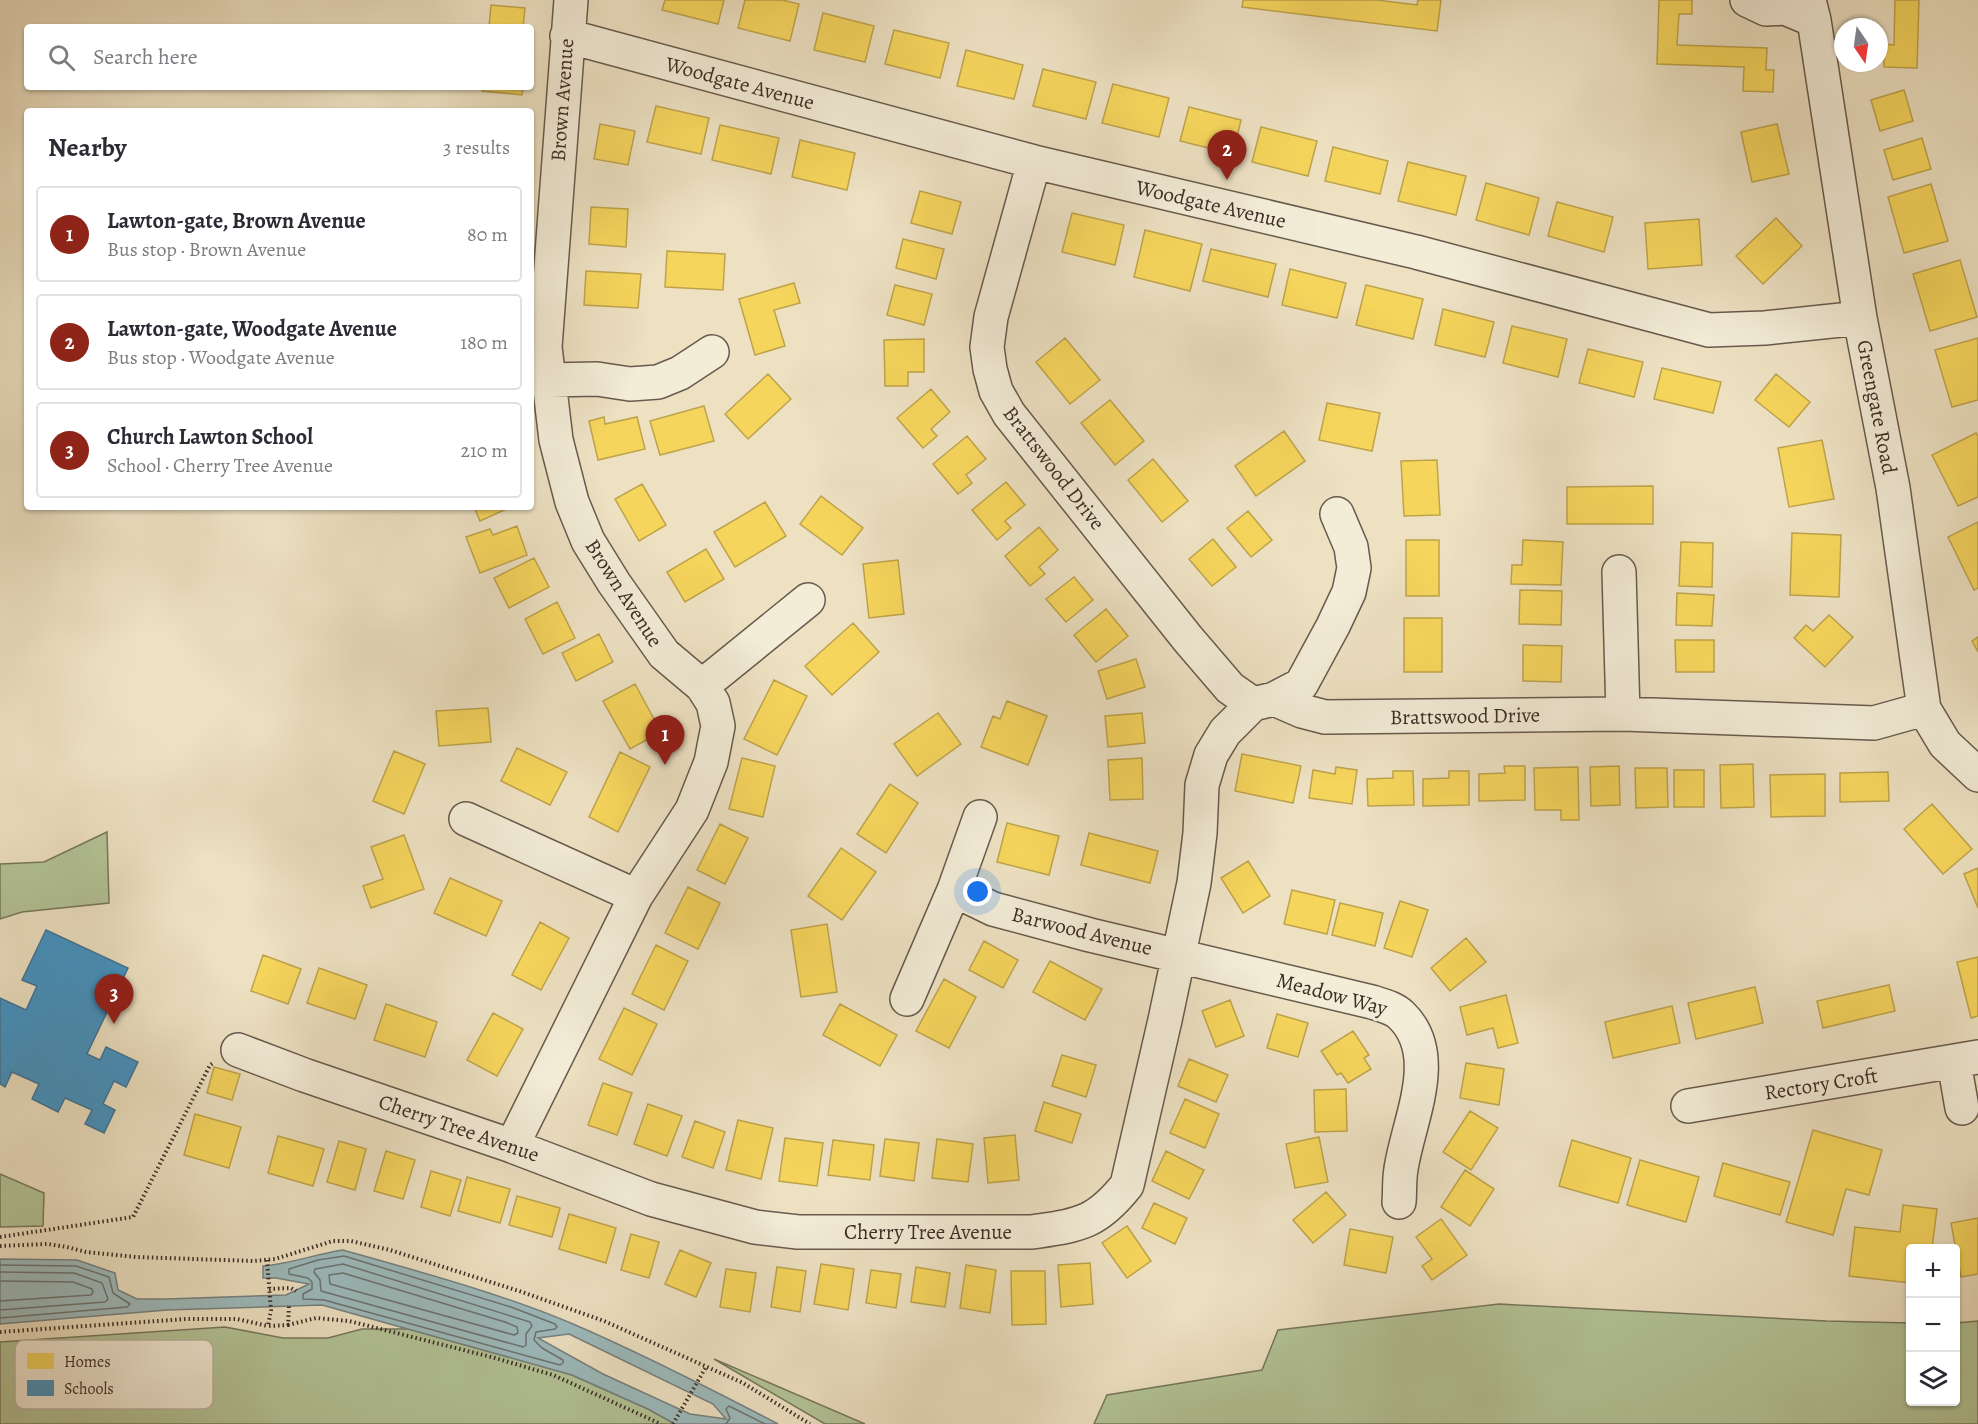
<!DOCTYPE html>
<meta charset="utf-8">
<style>
:root{--surface:#fff;--page:#f2f2f3;--text:#2b2b33;--muted:#7c7c81;--line:#e1e1e2;--accent:#8f2418}
body{margin:0;font-family:Alegreya,serif;background:var(--page);color:var(--text)}
.controls{position:absolute;right:18px;bottom:18px;display:grid;overflow:hidden;border-radius:6px;box-shadow:0 2px 4px #0004}
.controls button{width:54px;height:54px;display:grid;place-items:center;padding:0;border:0;border-bottom:2px solid var(--line);background:var(--surface);color:var(--text);font:30px sans-serif}
.compass{position:absolute;left:1834px;top:18px;width:54px;height:54px;border-radius:50%;background:var(--surface);box-shadow:0 2px 4px #0004;rotate:167deg}
.you{position:absolute;left:978px;top:892px;width:21px;height:21px;margin:-15px;border:4px solid #fff;border-radius:50%;background:#1a73e8;box-shadow:0 0 0 9px #1a73e833}
.badge{display:grid;place-items:center;width:39px;height:39px;border-radius:50%;background:var(--accent);color:#fff;font-size:20px;font-weight:700}
.pin{position:absolute;translate:-50% -50px;filter:drop-shadow(0 2px 3px #0008)}
.pin::after{content:'';position:absolute;top:32px;width:21px;height:18px;background:inherit;clip-path:polygon(0 0,100% 0,50% 100%)}
.list{margin:0;padding:0;list-style:none}
h2{display:flex;justify-content:space-between;align-items:center;height:78px;margin:0;padding:0 24px;font-size:26px}
h2 small{font-size:20px;font-weight:400;color:var(--muted)}
.list li{display:grid;grid-template-columns:39px 1fr auto;gap:18px;align-items:center;box-sizing:border-box;height:96px;margin:0 12px 12px;padding:0 12px;border:2px solid var(--line);border-radius:6px}
.list b{display:block;font-size:22px;white-space:nowrap}
.list p{margin:0;font-size:20px;white-space:nowrap;color:var(--muted)}
.list em{font-size:20px;font-style:normal;color:var(--muted)}
.icon{flex:none;width:33px;height:33px;fill:none;stroke:currentColor;stroke-width:2;stroke-linecap:round;stroke-linejoin:round}
.map{position:relative;flex:none;width:1978px;height:1424px;overflow:hidden}
.search{position:absolute;background:var(--surface);box-shadow:0 2px 4px #0004;left:24px;top:24px;width:510px;height:66px;display:flex;align-items:center;gap:15px;box-sizing:border-box;padding:0 21px;border-radius:6px;color:var(--muted);font-size:22px}
.panel{position:absolute;background:var(--surface);box-shadow:0 2px 4px #0004;left:24px;top:108px;width:510px;height:402px;border-radius:6px}
.map>svg:first-child{display:block}
</style>
<div class="map">
<svg width="1978" height="1424" viewBox="0 0 1978 1424">
<rect width="100%" height="100%" fill="#ede1c2"/>
<filter id="stains"><feTurbulence type="fractalNoise" baseFrequency=".00333" numOctaves="4"/><feColorMatrix values="0 0 0 0 .2 0 0 0 0 .09 0 0 0 0 .02 0 0 0 .5 -.17"/></filter>
<radialGradient id="worn" r=".72"><stop offset=".6" stop-color="#630" stop-opacity="0"/><stop offset="1" stop-color="#630" stop-opacity=".3"/></radialGradient>
<path fill="#b3c497" stroke="#77785e" stroke-width="1.5" d="M107,832l2,71 -87,9 -22,7v-55l44,-2z
M0,1174l44,19 -1,33 -43,1z
M1499,1304l327,17 84,2v79h46v-79l22,-2v103h-884l13,-29 155,-25 16,-40z
M225,1327l58,11h45l34,-9h48l162,46 76,34 27,15h-675v-82z
M714,1359l151,65h-40z"/>
<path fill="#9dbbbd" stroke="#768281" stroke-width="1.5" fill-rule="evenodd" d="M343,1250c77,22 157,43 230,74 70,30 138,65 205,100h-103l-27,-15 -76,-34 -250,-70 -155,5 -167,14v-65l77,1 38,13 3,17 19,9h29l120,-4 23,-11 -33,-6h-13v-12c27,-2 53,-12 80,-16zM569,1334l144,70 13,15 -36,-5 -87,-40 -65,-36z"/>
<path fill="#f6d55c" stroke="#bea34c" stroke-width="1.5" d="M665,0h59l-6,24 -56,-14z
M745,0h37l17,4 -9,37 -52,-13z
M1243,0h134l40,5 1,-5h23l-4,31 -195,-24z
M1659,0h33v14h-13l-2,31 90,3 -1,22h8l-1,22 -30,-1 1,-24 -87,-3z
M1895,0h24l-2,68 -33,-1v-23l10,1z
M491,5l34,3 -2,19h-34z
M823,13l51,13 -9,36 -51,-12z
M894,30l55,13 -9,35 -55,-14z
M966,50l57,15 -9,34 -57,-13z
M1043,69l53,13 -10,37 -53,-13z
M1113,84l56,14 -10,39 -57,-14z
M483,87h40l-1,8 -40,-4z
M1904,90l9,31 -33,10 -9,-31z
M656,106l53,12 -8,36 -54,-12z
M1189,107l52,13 -8,34 -53,-13z
M600,124l35,7 -7,34 -34,-6z
M1777,124l12,50 -37,8 -11,-50z
M720,125l59,13 -8,36 -59,-14z
M1261,127l56,14 -9,35 -56,-14z
M1922,138l9,31 -38,11 -9,-30z
M800,140l55,13 -8,37 -55,-13z
M1333,147l55,14 -8,33 -55,-13z
M1408,162l58,14 -10,39 -58,-14z
M1486,183l53,15 -10,37 -53,-15z
M1931,184l17,57 -44,12 -16,-56z
M920,191l41,11 -9,32 -41,-11z
M1557,202l56,15 -9,35 -56,-16z
M591,207l37,2 -2,38 -37,-3z
M1072,213l52,12 -9,40 -53,-13z
M1776,218l26,28 -39,38 -27,-28z
M1699,219l3,46 -54,4 -3,-46z
M1145,230l57,14 -12,47 -56,-14z
M903,239l41,10 -8,30 -40,-11z
M1211,249l65,15 -8,33 -65,-16z
M667,251l58,3 -2,36 -58,-3z
M1960,260l17,57 -47,14 -17,-57z
M1290,269l56,14 -9,35 -55,-13z
M586,271l55,3 -3,34 -54,-3z
M794,283l6,20 -26,7 11,36 -30,9 -16,-56z
M895,285l37,9 -8,31 -37,-10z
M1366,285l57,14 -10,40 -57,-14z
M1443,309l51,13 -9,35 -50,-12z
M1512,326l55,13 -9,38 -55,-14z
M1065,338l35,42 -30,24 -34,-42z
M1978,338v62l-26,7 -17,-57z
M924,339v33h-16v14h-23l-1,-46z
M1588,349l55,13 -9,35 -55,-14z
M1662,368l59,14 -8,31 -59,-14z
M768,374l23,25 -43,40 -23,-25z
M1776,374l34,28 -21,25 -34,-27z
M931,389l19,23 -19,17 6,7 -14,12 -26,-30z
M1110,400l34,41 -29,24 -34,-42z
M1327,403l53,10 -8,38 -53,-11z
M704,406l10,35 -54,14 -10,-34z
M604,417l1,7 32,-7 8,32 -47,11 -9,-39z
M1284,431l21,30 -49,35 -21,-30z
M1976,433l2,3v61l-20,9 -26,-51z
M967,436l19,23 -20,16 6,8 -14,11 -25,-30z
M1822,440l12,59 -45,8 -11,-59z
M1153,459l35,42 -26,21 -34,-42z
M1437,460l3,55 -36,1 -3,-55z
M1006,482l19,23 -20,16 6,7 -14,12 -25,-30z
M642,484l24,41 -27,16 -24,-42z
M1653,486v38h-86v-37z
M821,496l42,32 -21,27 -42,-31z
M765,502l21,34 -51,31 -21,-35z
M474,507h37l-31,14z
M1248,511l24,29 -21,17 -24,-29z
M1978,522v66l-4,2 -26,-53z
M517,526l10,29 -47,18 -14,-36 24,-8 3,6z
M1039,527l19,23 -19,17 6,7 -15,12 -25,-30z
M1792,533l49,2 -2,62 -49,-2z
M1213,539l23,28 -24,19 -23,-27z
M1406,540h33v56h-33z
M1523,540l40,2 -2,43 -50,-1 1,-19h10z
M1681,542l32,1 -1,44 -33,-1z
M706,549l18,30 -39,23 -18,-30z
M534,558l15,29 -40,21 -15,-30z
M898,560l6,54 -35,4 -6,-54z
M1074,577l19,23 -27,22 -20,-23z
M1520,590l42,1 -1,34 -42,-1z
M1677,593l37,2 -2,31 -36,-1z
M557,602l18,36 -32,16 -18,-35z
M1106,609l22,27 -32,26 -22,-27z
M1829,615l24,22 -28,30 -31,-29 12,-13 7,6z
M1404,618h38v54h-38z
M853,623l26,29 -47,43 -27,-29z
M599,634l14,28 -37,19 -14,-28z
M1978,637v15l-6,-11z
M1675,640h39v32h-38z
M1523,645l39,1 -1,36 -38,-1z
M1136,659l9,28 -38,12 -9,-28z
M774,680l33,16 -30,59 -33,-16z
M635,684l26,48 -31,17 -27,-48z
M1007,701l40,15 -19,49 -47,-18 12,-31 7,3z
M488,708l3,34 -52,4 -3,-35z
M938,713l23,31 -44,32 -23,-32z
M1142,713l3,30 -37,4 -3,-31z
M517,748l50,24 -17,33 -49,-24z
M394,751l31,13 -21,50 -31,-13z
M620,752l30,15 -32,65 -29,-15z
M1242,754l59,12 -8,37 -58,-12z
M742,758l33,8 -12,51 -34,-8z
M1142,758l1,41 -33,1 -2,-40z
M1753,764l1,43 -33,1 -1,-43z
M1504,766h21v34l-46,1v-27l26,-1z
M1619,766l1,39 -29,1 -1,-39z
M1336,767l21,3 -5,34 -43,-6 4,-28 22,4z
M1578,767l1,53h-18v-10h-26l-1,-42z
M1635,768h32l1,39 -32,1z
M1674,770h30v37h-30z
M1393,771h20l1,34 -46,1 -1,-27 26,-1z
M1449,771h20v34l-46,1v-27l26,-1z
M1888,772l1,29 -49,1v-29z
M1825,774v42l-54,1 -1,-42z
M890,784l28,19 -32,50 -29,-19z
M1932,804l40,45 -29,25 -39,-45z
M1007,823l52,13 -10,39 -52,-13z
M720,824l28,14 -23,46 -28,-14z
M1089,833l69,18 -8,32 -69,-18z
M404,835l20,54 -53,19 -8,-22 20,-7 -12,-32z
M841,848l35,24 -34,48 -34,-24z
M1248,861l22,35 -27,17 -22,-35z
M1978,868v40l-14,-34z
M450,878l52,23 -16,35 -52,-23z
M688,887l32,16 -22,46 -33,-16z
M1292,890l43,10 -8,34 -43,-10z
M1400,901l28,9 -16,47 -28,-9z
M1340,903l43,10 -8,33 -43,-11z
M540,922l29,16 -28,52 -29,-15z
M827,924l10,68 -36,5 -10,-67z
M1466,938l20,24 -36,29 -19,-23z
M984,941l34,19 -15,28 -34,-18z
M656,945l32,16 -24,49 -32,-16z
M263,955l38,14 -13,35 -37,-13z
M1978,957v59l-7,2 -14,-56z
M1050,961l52,28 -17,31 -52,-28z
M319,968l48,17 -12,34 -48,-16z
M944,979l32,18 -27,51 -33,-17z
M1889,985l6,26 -72,17 -6,-27z
M1755,987l8,36 -67,16 -8,-36z
M1506,995l12,48 -20,5 -5,-20 -26,7 -7,-28z
M1230,1000l14,36 -28,11 -14,-36z
M386,1004l51,18 -12,35 -51,-17z
M840,1004l57,31 -17,31 -57,-31z
M1672,1006l8,37 -67,15 -8,-36z
M624,1008l33,16 -25,51 -33,-16z
M493,1013l30,16 -26,47 -30,-16z
M1277,1014l31,9 -10,34 -31,-9z
M1353,1031l16,24 -5,3 7,11 -23,14 -7,-10 -4,2 -16,-24z
M1062,1055l34,10 -10,32 -34,-11z
M1189,1059l39,16 -12,27 -38,-16z
M1466,1063l38,6 -5,36 -39,-7z
M214,1067l26,7 -8,26 -25,-7z
M603,1083l29,10 -15,42 -29,-10z
M1346,1089l1,42 -32,1 -1,-42z
M1185,1099l34,15 -14,34 -35,-15z
M1044,1102l37,12 -9,29 -37,-12z
M648,1104l34,12 -15,40 -33,-12z
M1470,1111l28,17 -27,42 -28,-18z
M195,1114l46,13 -12,41 -45,-13z
M738,1120l35,8 -12,51 -35,-9z
M695,1121l30,11 -12,36 -31,-11z
M1813,1130l69,20 -13,45 -23,-6 -13,46 -47,-13z
M1015,1135l4,45 -31,3 -4,-45z
M278,1136l46,13 -11,37 -45,-13z
M1319,1137l9,45 -33,6 -9,-44z
M785,1138l38,5 -6,43 -38,-5z
M885,1139l34,4 -5,38 -34,-5z
M937,1139l36,5 -5,38 -36,-4z
M833,1140l41,5 -4,35 -42,-5z
M1572,1140l59,18 -13,45 -59,-17z
M339,1141l27,8 -11,41 -28,-8z
M386,1151l29,9 -12,39 -29,-8z
M1166,1151l38,19 -15,29 -37,-18z
M1640,1160l59,17 -13,45 -59,-17z
M1723,1163l67,19 -10,33 -66,-19z
M1465,1170l29,19 -24,37 -29,-19z
M431,1171l30,9 -11,36 -29,-9z
M467,1177l43,12 -10,34 -42,-12z
M1326,1192l20,23 -33,28 -20,-23z
M517,1196l43,12 -8,29 -43,-12z
M1154,1203l33,15 -12,26 -33,-16z
M1903,1205l34,4 -5,39h-22v35l-61,-7 6,-49 45,5z
M569,1214l47,14 -10,35 -47,-14z
M1978,1218v56l-17,3 -10,-54z
M1441,1219l26,36 -35,25 -10,-14 10,-7 -16,-22z
M1127,1226l24,35 -24,17 -25,-35z
M1350,1229l43,8 -7,36 -42,-8z
M631,1234l28,8 -10,36 -28,-8z
M680,1250l31,13 -15,34 -31,-13z
M1090,1263l3,41 -32,3 -3,-42z
M821,1264l33,5 -6,41 -34,-6z
M966,1265l30,5 -6,43 -30,-5z
M777,1267l29,4 -6,41 -29,-5z
M916,1267l34,6 -5,34 -34,-5z
M726,1269l30,4 -6,39 -30,-5z
M871,1270l30,4 -5,34 -30,-5z
M1011,1271h34l1,53 -34,1z"/>
<path fill="#4393c3" stroke="#417494" stroke-width="1.5" d="M46,930l82,38 -41,86 13,6 6,-13 32,15 -12,25 -12,-6 -11,23 12,6 -11,23 -19,-9 7,-14 -27,-12 -7,14 -26,-13 7,-15 -27,-12 -7,15 -5,-3v-86l26,12 11,-24 -15,-6z"/>
<g fill="none" stroke-linecap="round" stroke-linejoin="round">
<path stroke="#6c7472" stroke-width="1.5" d="M344,1256l167,51 44,17 2,3 -2,2 -19,3 -2,8 8,8 21,12v3l-3,2 -236,-65 -21,-1v-5l9,-5v-7l-4,-4 -19,-4v-5l29,-9z
M343,1264l187,58 2,4 -6,8v11l-3,2 -202,-56 -1,-11 -6,-8 1,-3z
M0,1265l76,1 33,11 4,16 17,11 -3,3 -127,11
M0,1272l74,1 28,10 6,16 -3,3 -105,8
M343,1273l162,49 12,5 1,6 -4,2 -184,-51 -1,-9z
M0,1281l73,1 19,7 1,3 -2,3 -91,6
M726,1424l4,-6 -4,-9 3,-3 36,18"/>
<defs>
<path id="minor" d="M1747,0l19,9 19,-1 29,12
M1809,0l5,20 46,298 33,170 31,221 21,35 33,31
M567,36l467,126 382,90 293,78 56,-2 95,-10
M1034,162l-43,155 -4,30 3,22 6,22 13,23 179,225 42,49 23,16
M548,380l49,-1 33,5 28,-2 22,-9 32,-21
M1619,572l4,142
M702,686l106,-86
M1274,699l27,-14 32,-59 16,-34 5,-24 -3,-21 -14,-33
M1253,704l21,-5 28,12 23,6 298,-3 251,9 50,-14
M466,819l170,77
M954,890l39,19 97,26 282,67c9,3 22,6 29,13 42,40 7,106 0,154 -2,11 -1,22 -2,33
M907,999l47,-109 26,-73
M238,1050l66,25 208,71 139,53 104,28 43,5h234c47,-7 64,-8 95,-47l38,-165 29,-137 6,-50 2,-48 9,-30 14,-23 28,-28
M1954,1062l8,46
M1688,1106l290,-49
M512,1146l124,-250 56,-86 19,-48 7,-36 -5,-23 -11,-17 -38,-32 -50,-71 -26,-42 -16,-39 -16,-62 -11,-93 26,-347"/>
</defs>
<use href="#minor" stroke="#685a4d" stroke-width="36"/>
<path stroke="#3b2d26" stroke-width="4" stroke-dasharray="1.5 3" stroke-linecap="butt" d="M0,1237l133,-20 77,-152 3,-2
M0,1246l47,-2 20,3 19,5 50,5 117,4 22,-2 58,-18h18l39,9 132,42 82,29 139,62 67,41
M267,1260l4,50 -3,16 20,-1 1,-19
M269,1289l22,-1 5,3
M288,1325l28,-7 33,3 146,37 58,17 108,49
M0,1332l186,-13h51l31,7
M673,1424l33,-57"/>
<use href="#minor" stroke="#f3ecd7" stroke-width="33"/>
</g>
<g text-anchor="middle" dominant-baseline="central" stroke-width="6" stroke-linejoin="round" paint-order="stroke">
<g font-size="21" fill="#3b2d26" stroke="#f3ecd7">
<text transform="translate(740 83) rotate(15)">Woodgate Avenue</text>
<text transform="translate(562 100) rotate(-86)">Brown Avenue</text>
<text transform="translate(1211 204) rotate(13)">Woodgate Avenue</text>
<text transform="translate(1877 407) rotate(79)">Greengate Road</text>
<text transform="translate(1054 468) rotate(52)">Brattswood Drive</text>
<text transform="translate(624 593) rotate(57)">Brown Avenue</text>
<text transform="translate(1465 716) rotate(-1)">Brattswood Drive</text>
<text transform="translate(1082 931) rotate(14)">Barwood Avenue</text>
<text transform="translate(1332 994) rotate(15)">Meadow Way</text>
<text transform="translate(1821 1084) rotate(-9)">Rectory Croft</text>
<text transform="translate(459 1128) rotate(19)">Cherry Tree Avenue</text>
<text x="928" y="1232">Cherry Tree Avenue</text>
</g>
</g>
<rect x="15" y="1340" width="198" height="69" rx="9" fill="#f3ecd7" stroke="#bcb3a2" stroke-width="1.5"/>
<rect x="27" y="1353" width="27" height="16" fill="#f6d55c"/>
<rect x="27" y="1380" width="27" height="16" fill="#4393c3"/>
<g font-size="16" fill="#3b2d26">
<text x="64" y="1367">Homes</text>
<text x="64" y="1394">Schools</text>
</g>
<rect width="100%" height="100%" filter="url(#stains)"/>
<rect width="100%" height="100%" fill="url(#worn)"/>
</svg>
<div class="controls">
<button>+</button>
<button>−</button>
<button><svg class="icon" aria-label="layers" viewBox="0 0 24 24"><path d="M12 4l9 5-9 5-9-5zM3 14l9 5 9-5"/></svg></button>
</div>
<svg class="compass" viewBox="-18 -18 36 36"><path d="M0-13l5 13h-10z" fill="#e53935"/><path d="M0 13l5-13h-10z" fill="#7c7c81"/></svg>
<div class="you"></div>
<div class="pin badge" style="left:665px;top:765px">1</div>
<div class="pin badge" style="left:1227px;top:180px">2</div>
<div class="pin badge" style="left:114px;top:1024px">3</div>
<div class="search"><svg class="icon" aria-label="search" viewBox="0 0 24 24"><circle cx="10" cy="10" r="6"/><path d="M15 15l6 6"/></svg>Search here</div>
<section class="panel">
<h2>Nearby<small>3 results</small></h2>
<ul class="list">
<li><span class="badge">1</span><div><b>Lawton-gate, Brown Avenue</b><p>Bus stop · Brown Avenue</p></div><em>80 m</em></li>
<li><span class="badge">2</span><div><b>Lawton-gate, Woodgate Avenue</b><p>Bus stop · Woodgate Avenue</p></div><em>180 m</em></li>
<li><span class="badge">3</span><div><b>Church Lawton School</b><p>School · Cherry Tree Avenue</p></div><em>210 m</em></li>
</ul>
</section>
</div>
